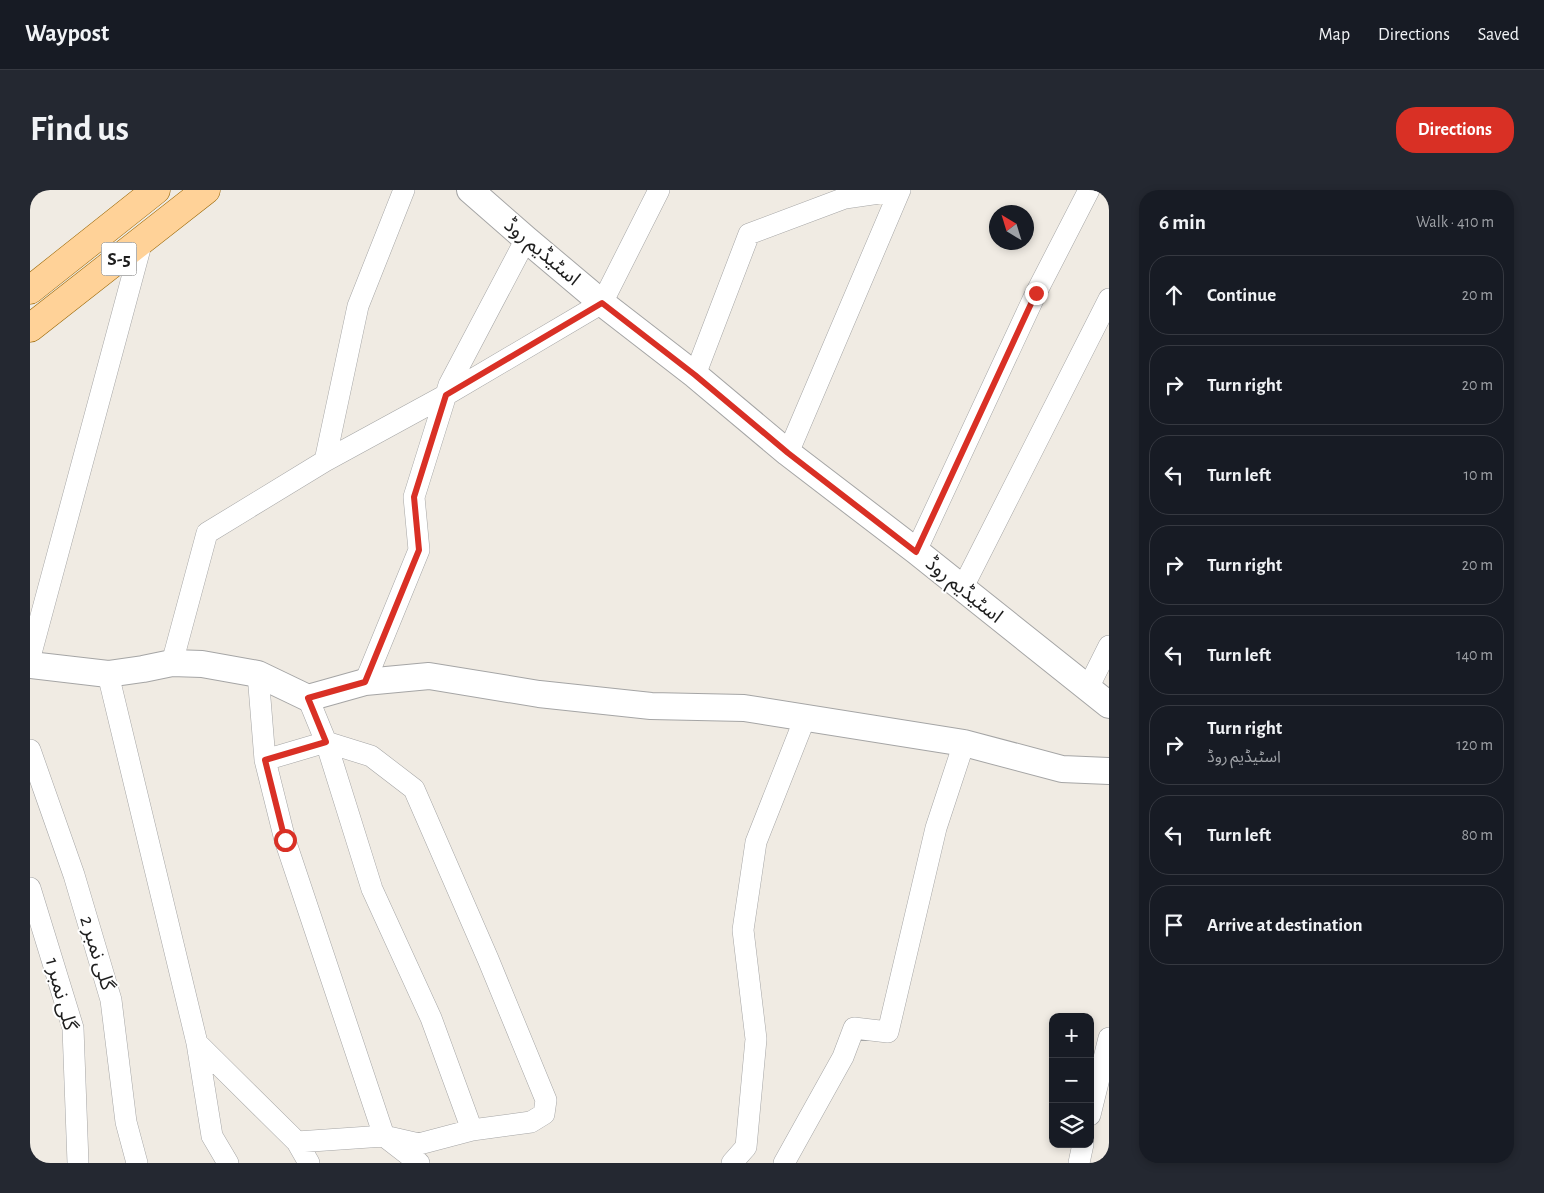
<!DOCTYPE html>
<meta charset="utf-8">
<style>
:root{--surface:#171b24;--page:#242831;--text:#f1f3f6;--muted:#9ea1a6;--line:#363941;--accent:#d93025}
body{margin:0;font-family:"Alegreya Sans","Noto Sans Arabic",sans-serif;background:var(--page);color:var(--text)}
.controls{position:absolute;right:15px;bottom:15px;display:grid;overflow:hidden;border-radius:10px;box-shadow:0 2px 8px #0003}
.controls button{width:45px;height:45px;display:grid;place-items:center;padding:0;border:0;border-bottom:1px solid var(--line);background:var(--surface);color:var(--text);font:25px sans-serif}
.compass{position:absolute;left:959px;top:15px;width:45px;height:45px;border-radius:50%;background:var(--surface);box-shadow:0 2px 8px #0003;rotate:322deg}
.stop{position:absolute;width:15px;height:15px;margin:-11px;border:4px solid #d93025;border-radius:50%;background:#fff}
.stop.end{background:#d93025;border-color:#fff;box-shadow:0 1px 5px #0008}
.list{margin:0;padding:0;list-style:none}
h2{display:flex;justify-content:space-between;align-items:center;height:65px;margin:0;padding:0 20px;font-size:21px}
h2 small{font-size:16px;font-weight:400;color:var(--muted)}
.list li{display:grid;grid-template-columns:32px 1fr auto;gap:15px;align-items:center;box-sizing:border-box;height:80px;margin:0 10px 10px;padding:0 10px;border:1px solid var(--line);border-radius:20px}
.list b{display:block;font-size:19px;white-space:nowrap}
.list p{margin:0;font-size:16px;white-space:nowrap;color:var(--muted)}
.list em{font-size:16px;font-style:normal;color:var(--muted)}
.icon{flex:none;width:28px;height:28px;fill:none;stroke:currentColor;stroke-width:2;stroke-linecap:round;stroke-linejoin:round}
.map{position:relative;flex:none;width:1079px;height:973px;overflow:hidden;border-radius:20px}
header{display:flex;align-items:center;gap:30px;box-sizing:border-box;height:70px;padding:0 25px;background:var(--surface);border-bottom:1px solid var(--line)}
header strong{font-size:24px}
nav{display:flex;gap:28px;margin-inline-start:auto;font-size:18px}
.intro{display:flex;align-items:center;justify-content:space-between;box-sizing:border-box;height:120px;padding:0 30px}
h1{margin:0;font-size:35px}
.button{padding:12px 22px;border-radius:20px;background:var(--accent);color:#fff;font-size:18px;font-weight:700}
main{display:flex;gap:30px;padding:0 30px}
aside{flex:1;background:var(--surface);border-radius:20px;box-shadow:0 2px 8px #0003}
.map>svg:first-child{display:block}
</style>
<header>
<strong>Waypost</strong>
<nav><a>Map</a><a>Directions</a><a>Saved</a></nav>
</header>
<div class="intro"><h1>Find us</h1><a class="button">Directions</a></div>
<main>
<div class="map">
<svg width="1079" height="973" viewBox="0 0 1079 973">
<rect width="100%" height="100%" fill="#f0ebe3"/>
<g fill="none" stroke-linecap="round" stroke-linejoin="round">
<defs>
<path id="minor" d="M665,185l54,-141 96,-36 55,-8
M758,263l112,-263
M295,271l33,-155 46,-116
M886,361l120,-258 53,-103
M932,399l147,-290
M0,467l112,-416
M142,473l35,-130 118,-72 121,-66 156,-92 57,-113
M78,484l89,369 15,93 16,27
M228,484l7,86 20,80 99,296 35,8 53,-14 -41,-112 -59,-129 -46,-147 -18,-44
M335,492l54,-132 -5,-53 35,-112 77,-146
M1058,498l21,-42
M0,560l44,125 37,125 15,122 11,41
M235,570l61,-18 45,14 43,33 74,170 58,141 -2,14 -13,8 -59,8
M0,698l43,140 5,135
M167,853l100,99 87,-6 35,27
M1060,925l19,-77
M267,952l12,21
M702,973l14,-16 10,-108 -13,-109 13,-88 49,-124
M754,973l59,-106 11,-29 34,4 48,-204 28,-85
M1049,973l4,-19"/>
<path id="tertiary" d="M440,0l56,49 76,64 93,72 93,78 128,98 193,154
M0,475l78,9 35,-5 29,-6 30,1 56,10 50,24 57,-16 64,-6 110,18 112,12 93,2 220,35 98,26 47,2"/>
<path id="primary" d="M0,100l126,-100
M0,138l176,-138"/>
</defs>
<use href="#minor" stroke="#a5a5a5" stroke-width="22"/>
<use href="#tertiary" stroke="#a5a5a5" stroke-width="28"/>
<use href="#primary" stroke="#976400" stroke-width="29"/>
<path stroke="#ff7364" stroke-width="3" stroke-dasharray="2.5 2.5" stroke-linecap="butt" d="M0,11l3,-11"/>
<use href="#minor" stroke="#fff" stroke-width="21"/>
<use href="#tertiary" stroke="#fff" stroke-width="26"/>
<use href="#primary" stroke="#ffd298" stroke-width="28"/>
</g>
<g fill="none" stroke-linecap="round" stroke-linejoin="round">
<path stroke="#d93025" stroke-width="6" d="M255,650l-20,-80 61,-18 -18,-44 57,-16 54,-132 -5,-53 32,-102 156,-92 93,72 93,78 128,99 120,-259"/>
</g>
<g text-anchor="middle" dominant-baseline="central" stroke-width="4" stroke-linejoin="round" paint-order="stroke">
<rect fill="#fff" stroke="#626262" stroke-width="1" x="71.5" y="52.5" width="35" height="33" rx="4"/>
<g font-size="19" font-weight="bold" fill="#1e1e1e">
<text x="89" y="69">S-5</text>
</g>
<g font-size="20" fill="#1e1e1e" stroke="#fff">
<text transform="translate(512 62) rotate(40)">اسٹیڈیم روڈ</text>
<text transform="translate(934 400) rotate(39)">اسٹیڈیم روڈ</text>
<text transform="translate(67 763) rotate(73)">گلی نمبر 2</text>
<text transform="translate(31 804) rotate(75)">گلی نمبر 1</text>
</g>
</g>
</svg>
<div class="controls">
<button>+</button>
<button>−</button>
<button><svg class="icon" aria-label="layers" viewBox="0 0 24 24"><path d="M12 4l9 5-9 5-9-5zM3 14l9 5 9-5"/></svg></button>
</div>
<svg class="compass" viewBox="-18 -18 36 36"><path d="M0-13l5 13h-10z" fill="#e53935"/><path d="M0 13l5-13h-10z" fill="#9ea1a6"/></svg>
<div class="stop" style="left:255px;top:650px"></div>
<div class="stop end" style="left:1006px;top:103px"></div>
</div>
<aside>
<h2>6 min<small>Walk · 410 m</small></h2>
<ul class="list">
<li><svg class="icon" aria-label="ahead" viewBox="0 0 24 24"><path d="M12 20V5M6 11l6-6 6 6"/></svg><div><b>Continue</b></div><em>20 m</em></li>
<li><svg class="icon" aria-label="right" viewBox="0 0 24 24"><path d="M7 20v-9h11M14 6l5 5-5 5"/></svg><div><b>Turn right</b></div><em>20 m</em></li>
<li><svg class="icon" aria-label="left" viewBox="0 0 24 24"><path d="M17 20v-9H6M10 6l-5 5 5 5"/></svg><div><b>Turn left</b></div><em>10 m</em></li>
<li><svg class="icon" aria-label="right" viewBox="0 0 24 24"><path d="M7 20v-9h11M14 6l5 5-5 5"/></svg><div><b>Turn right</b></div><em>20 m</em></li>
<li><svg class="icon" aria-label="left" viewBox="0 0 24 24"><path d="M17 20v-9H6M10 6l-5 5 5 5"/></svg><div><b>Turn left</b></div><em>140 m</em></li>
<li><svg class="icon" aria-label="right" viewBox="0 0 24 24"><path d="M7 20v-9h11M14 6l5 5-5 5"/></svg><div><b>Turn right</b><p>اسٹیڈیم روڈ</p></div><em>120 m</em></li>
<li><svg class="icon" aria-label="left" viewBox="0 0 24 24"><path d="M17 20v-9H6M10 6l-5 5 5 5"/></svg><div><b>Turn left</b></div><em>80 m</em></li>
<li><svg class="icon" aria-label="arrive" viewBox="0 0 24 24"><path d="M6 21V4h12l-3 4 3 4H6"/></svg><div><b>Arrive at destination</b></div></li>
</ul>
</aside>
</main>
